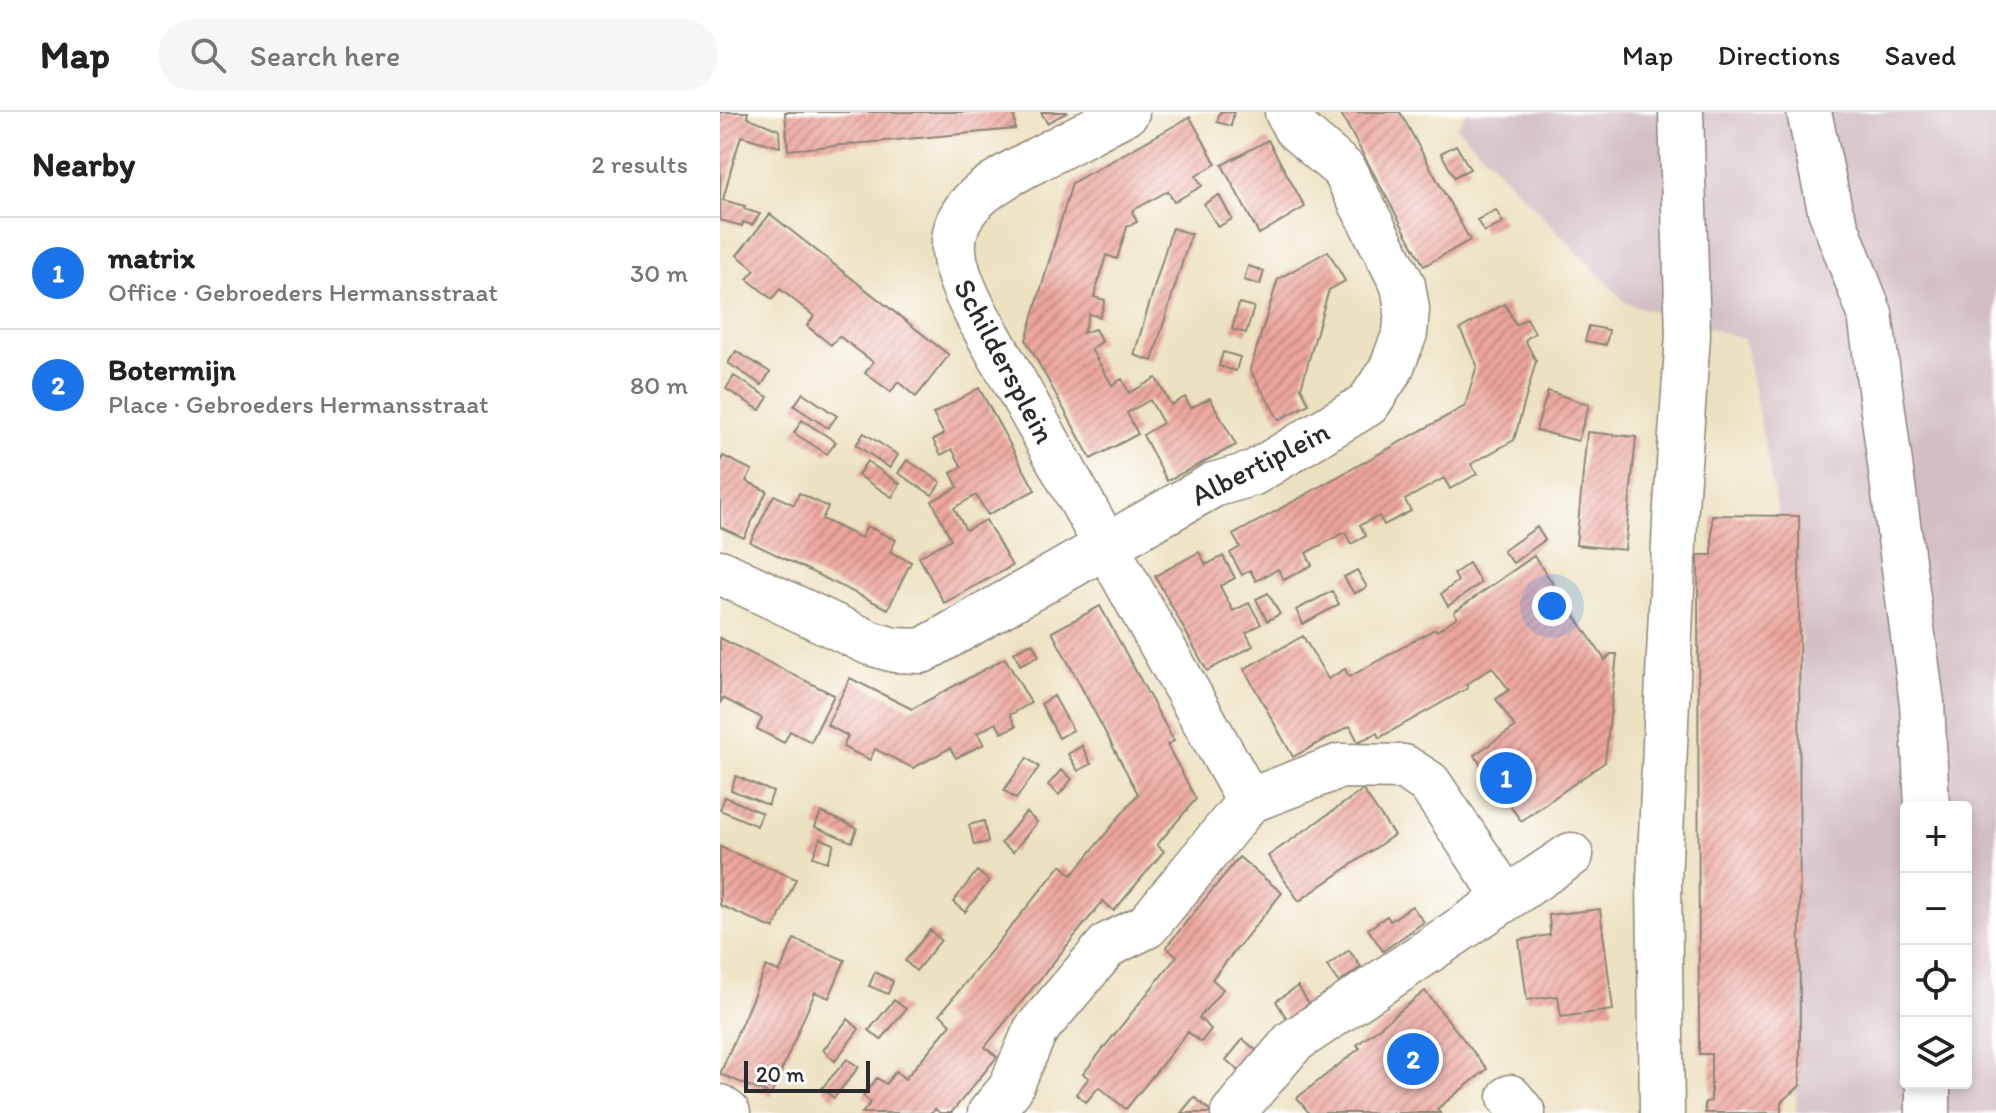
<!DOCTYPE html>
<meta charset="utf-8">
<style>
:root{--surface:#fff;--page:#f6f6f6;--text:#222;--muted:#767676;--line:#e0e0e0;--accent:#1a73e8}
body{margin:0;font-family:Itim,sans-serif;background:var(--page);color:var(--text)}
.controls{position:absolute;right:24px;bottom:24px;display:grid;overflow:hidden;border-radius:8px;box-shadow:0 4px 12px #0003}
.controls button{width:72px;height:72px;display:grid;place-items:center;padding:0;border:0;border-bottom:2px solid var(--line);background:var(--surface);color:var(--text);font:40px sans-serif}
.scale{position:absolute;left:24px;bottom:20px;width:126px;box-sizing:border-box;padding-left:8px;border:4px solid #2b2b2b;border-top:0;font-size:22px;line-height:28px;white-space:nowrap;color:#2b2b2b;-webkit-text-stroke:6px #fff;paint-order:stroke}
.you{position:absolute;left:832px;top:494px;width:28px;height:28px;margin:-20px;border:6px solid #fff;border-radius:50%;background:#1a73e8;box-shadow:0 0 0 12px #1a73e833}
.badge{display:grid;place-items:center;width:52px;height:52px;border-radius:50%;background:var(--accent);color:#fff;font-size:26px;font-weight:700}
.pin{position:absolute;translate:-50% -50%;border:4px solid #fff;box-shadow:0 2px 8px #0006}
.list{margin:0;padding:0;list-style:none}
h2{display:flex;justify-content:space-between;align-items:center;height:104px;margin:0;padding:0 32px;font-size:34px}
h2 small{font-size:26px;font-weight:400;color:var(--muted)}
.list li{display:grid;grid-template-columns:52px 1fr auto;gap:24px;align-items:center;box-sizing:border-box;height:112px;padding:0 32px;border-top:2px solid var(--line)}
.list b{display:block;font-size:30px;white-space:nowrap}
.list p{margin:0;font-size:26px;white-space:nowrap;color:var(--muted)}
.list em{font-size:26px;font-style:normal;color:var(--muted)}
.icon{flex:none;width:44px;height:44px;fill:none;stroke:currentColor;stroke-width:2;stroke-linecap:round;stroke-linejoin:round}
.map{position:relative;flex:none;width:1276px;height:1001px;overflow:hidden}
header{display:flex;align-items:center;gap:48px;box-sizing:border-box;height:112px;padding:0 40px;background:var(--surface);border-bottom:2px solid var(--line)}
header strong{font-size:38px}
nav{display:flex;gap:44px;margin-inline-start:auto;font-size:28px}
.search{width:560px;height:72px;background:var(--page);display:flex;align-items:center;gap:20px;box-sizing:border-box;padding:0 28px;border-radius:44px;color:var(--muted);font-size:30px}
main{display:flex}
aside{flex:1;background:var(--surface)}
.map>svg:first-child{display:block}
</style>
<header>
<strong>Map</strong>
<div class="search"><svg class="icon" aria-label="search" viewBox="0 0 24 24"><circle cx="10" cy="10" r="6"/><path d="M15 15l6 6"/></svg>Search here</div>
<nav><a>Map</a><a>Directions</a><a>Saved</a></nav>
</header>
<main>
<aside>
<h2>Nearby<small>2 results</small></h2>
<ul class="list">
<li><span class="badge">1</span><div><b>matrix</b><p>Office · Gebroeders Hermansstraat</p></div><em>30 m</em></li>
<li><span class="badge">2</span><div><b>Botermijn</b><p>Place · Gebroeders Hermansstraat</p></div><em>80 m</em></li>
</ul>
</aside>
<div class="map">
<svg width="1276" height="1001" viewBox="0 0 1276 1001">
<defs>
<pattern id="building-hatch" width="6" height="6" patternUnits="userSpaceOnUse" patternTransform="scale(2)"><rect width="6" height="6" fill="#eca49b"/><path d="M-1 1l2-2M0 6l6-6M5 7l2-2" fill="none" stroke="#bf867f"/></pattern>
</defs>
<rect width="100%" height="100%" fill="#fff"/>
<filter id="ink" filterUnits="userSpaceOnUse"><feTurbulence type="fractalNoise" baseFrequency=".0125" numOctaves="2"/><feDisplacementMap in="SourceGraphic" scale="16" xChannelSelector="R" yChannelSelector="G"/><feConvolveMatrix kernelMatrix="1 2 1 2 8 2 1 2 1" color-interpolation-filters="sRGB"/></filter>
<filter id="wash" filterUnits="userSpaceOnUse"><feTurbulence type="fractalNoise" baseFrequency=".006" numOctaves="4" result="noise"/><feDisplacementMap in="SourceGraphic" scale="32" xChannelSelector="R" yChannelSelector="G"/><feGaussianBlur stdDeviation="1.8" result="paint"/><feColorMatrix in="noise" values="0 0 0 0 0 0 0 0 0 0 0 0 0 0 0 0 0 1.4 0 .05"/><feComposite in="paint" operator="in"/></filter>
<g filter="url(#wash)">
<rect width="100%" height="100%" fill="#ece1c0"/>
<path fill="#d2bec3" fill-rule="evenodd" d="M747,0h529v1001h-200l6,-478 -58,-296 -118,-36 -169,-176zM1186,695h60v276h-60z"/>
<g id="blocks">
<path fill="url(#building-hatch)" d="M0,0h28l-1,5 32,13 1,17 -39,-11 -10,33 -8,31 22,6 -1,3 16,5 -8,11 -9,-3 -1,4 -22,-6z
M65,0h229l1,17 -227,21z
M321,0h27l-21,11z
M500,0h14l-3,14 -14,-4z
M620,0h60l70,128 -46,26z
M470,5l26,47 -20,12 6,10 -28,16 -6,-11 -36,20 5,11 -10,5 -10,32 -11,-4 -12,42 11,3 -5,17 -11,-3 -6,19 12,-4 7,13 -11,7 21,36 10,-6 7,14 27,-15 15,27 14,-8 6,11 19,-10 26,47 -69,36 -24,-46 20,-12 -13,-23 -23,13 11,21 -47,25 -65,-119 46,-157z
M548,28l37,67 -46,27 -37,-69z
M736,33l14,24 -16,8 -13,-24z
M499,83l13,24 -14,8 -14,-23z
M776,98l7,13 -19,9 -7,-12z
M50,102l179,141 -33,42 -18,-15 -7,10 -26,-19 8,-11 -34,-26 -8,9 -24,-19 7,-10 -34,-27 -8,10 -25,-20 8,-9 -18,-15z
M452,116l19,6 -39,127 -18,-6z
M608,139l17,30 -16,9 -4,13 -24,85 8,16 -30,16 -29,-50 28,-91z
M528,154l16,5 -4,14 -16,-5z
M519,191l15,4 -8,26 -14,-4z
M785,192l11,21 11,-7 8,15 -10,7 11,21 -22,79 -43,24 6,10 -27,15 -6,-11 -39,22 6,11 -27,14 -5,-9 -19,9 6,11 -15,8 -6,-12 -39,21 6,12 -28,15 -6,-11 -22,12 -6,-11 -8,5 -12,-22 10,-6 -7,-12 232,-129 12,-41 -17,-36z
M869,214l20,4 -3,15 -21,-4z
M16,239l34,21 -8,13 -34,-22z
M503,240l17,5 -4,14 -17,-5z
M14,264l34,21 -8,13 -34,-21z
M259,276l56,102 -47,25 -12,-20 -22,13 12,22 20,-10 26,46 -68,37 -25,-46 32,-18 -19,-38 26,-14 -7,-14 11,-6 -10,-18 -11,6 -8,-15 11,-6 -11,-20z
M828,279l41,14 -11,36 -42,-11z
M83,281l34,23 -9,12 -34,-22z
M82,308l34,22 -9,12 -33,-21z
M867,320l49,5 -11,113 -49,-5z
M144,321l34,22 -8,13 -34,-23z
M3,344l29,14 -6,11 21,10 -23,47 -24,-11v-65z
M187,348l34,22 -9,13 -34,-22z
M147,349l33,23 -8,13 -34,-22z
M79,381l29,14 -6,12 39,19 6,-12 29,14 -6,12 21,10 -23,47 -138,-67 24,-47 20,10z
M992,403l87,1 1,570 -19,16v11h-76v-11l6,-1v-47h-12l-1,-499h14z
M817,415l8,13 -32,23 -10,-12z
M479,440l7,13 17,-9 12,22 -15,8 13,25 16,-8 12,21 -15,9 7,13 -46,25 -52,-95z
M814,444l71,104 6,-6h6l-12,108 -84,59 -47,-66 41,-28 -19,-28 13,-9 -17,-23 -26,18 2,3 -89,50 -2,-5 -19,9 -8,-16 -57,31 -49,-88 59,-33 25,43 17,-10 4,8 86,-48 2,2 20,-14 -3,-5z
M749,451l12,20 -33,23 -7,-12 17,-13 -4,-7z
M637,458l10,17 -13,7 -10,-17z
M612,479l7,13 -36,20 -7,-14z
M548,481l12,21 -13,7 -11,-22z
M380,494l74,135 -7,4 29,54 -39,46 7,6 -50,60 -11,-10 -118,146 12,10 -46,56h-11l-5,-4 -3,4h-70l9,-11 -8,-6 14,-18 9,6 10,-13 9,8 46,-55 -11,-10 121,-149 11,10 66,-81 -86,-162z
M0,526l114,57 -23,47 -21,-11 -6,12 -27,-14 5,-11 -39,-20 -3,5z
M312,531l7,13 -19,9 -6,-13z
M285,546l26,45 -21,12 6,11 -14,7 -6,-10 -19,10 7,11 -28,14 -6,-10 -37,20 -38,-19 -5,11 -27,-13 5,-11 -21,-11 23,-47 62,31z
M334,584l19,34 -14,8 -18,-34z
M362,634l9,18 -13,7 -10,-17z
M307,646l12,9 -23,32 -12,-9z
M341,658l11,9 -13,16 -11,-10z
M16,664l37,16 -5,13 -37,-15z
M643,678l31,45 -95,66 -31,-45z
M5,685l37,16 -5,13 -37,-16z
M101,700l36,16 -5,14 -37,-15z
M306,700l11,10 -24,30 -12,-9z
M264,709l4,21 -14,3 -5,-20z
M100,726l14,6 -7,18 -14,-5z
M0,735l76,32 -22,50 -54,-24z
M519,745l43,36 -70,86 11,10 -24,29 12,11 -10,13 -13,-10 -62,77 -27,-22 -13,15 -10,-8 13,-16 -6,-4 94,-118 -11,-9z
M257,759l12,10 -24,31 -12,-10z
M692,794l12,16 -41,29 -15,-22 19,-13 3,5z
M880,797l13,101 -52,7 -3,-21 -31,4 -8,-60 31,-5 -1,-20z
M210,818l11,10 -25,31 -11,-10z
M74,827l51,21 -16,38 -14,-6 -44,103 -51,-21 46,-108 14,6z
M629,838l12,17 -22,16 -12,-17z
M155,860l18,9 -5,13 -19,-8z
M578,874l11,18 -22,15 -11,-18z
M705,879l62,78 -50,40 3,4h-131l-12,-15 63,-50 -3,-3z
M174,888l12,9 -25,31 -12,-10z
M128,907l11,10 -24,32 -12,-11z
M523,927l16,14 -17,20 -16,-13z
M127,947l12,8 -25,31 -12,-10z
M474,985l17,14 -2,2h-28z"/>
</g>
</g>
<g filter="url(#ink)">
<use href="#blocks" fill-opacity="0" stroke="#8c8676" stroke-width="2"/>
<g fill="none" stroke-linecap="round" stroke-linejoin="round">
<defs>
<path id="minor" d="M407,0c-31,16 -62,33 -93,49 -79,41 -103,69 -57,154l272,486
M1089,0l21,98 40,104 52,389 5,104
M0,460l150,71 24,7 28,1 291,-166 39,-11 116,-70 23,-35 14,-36 2,-24 -4,-24 -59,-115 -49,-42 -8,-16
M1208,971v30
M790,985l13,16
M0,995l8,6
M270,1001l20,-24 25,-58 73,-86 39,-19 102,-125 91,-35 64,1 25,16 77,115
M513,1001l60,-71 278,-187
M942,1001l-3,-232 16,-360 13,-186 -7,-223"/>
</defs>
<use href="#minor" stroke="#8c8676" stroke-width="47"/>
<use href="#minor" stroke="#fff" stroke-width="44"/>
</g>
</g>
<g text-anchor="middle" dominant-baseline="central" stroke-width="6" stroke-linejoin="round" paint-order="stroke">
<g font-size="30" fill="#2b2b2b" stroke="#fff">
<text transform="translate(285 249) rotate(62)">Schildersplein</text>
<text transform="translate(540 351) rotate(-27)">Albertiplein</text>
</g>
</g>
</svg>
<div class="controls">
<button>+</button>
<button>−</button>
<button><svg class="icon" aria-label="locate" viewBox="0 0 24 24"><circle cx="12" cy="12" r="6"/><path d="M12 2v4M12 18v4M2 12h4M18 12h4"/></svg></button>
<button><svg class="icon" aria-label="layers" viewBox="0 0 24 24"><path d="M12 4l9 5-9 5-9-5zM3 14l9 5 9-5"/></svg></button>
</div>
<div class="scale">20 m</div>
<div class="you"></div>
<div class="pin badge" style="left:786px;top:666px">1</div>
<div class="pin badge" style="left:693px;top:947px">2</div>
</div>
</main>
